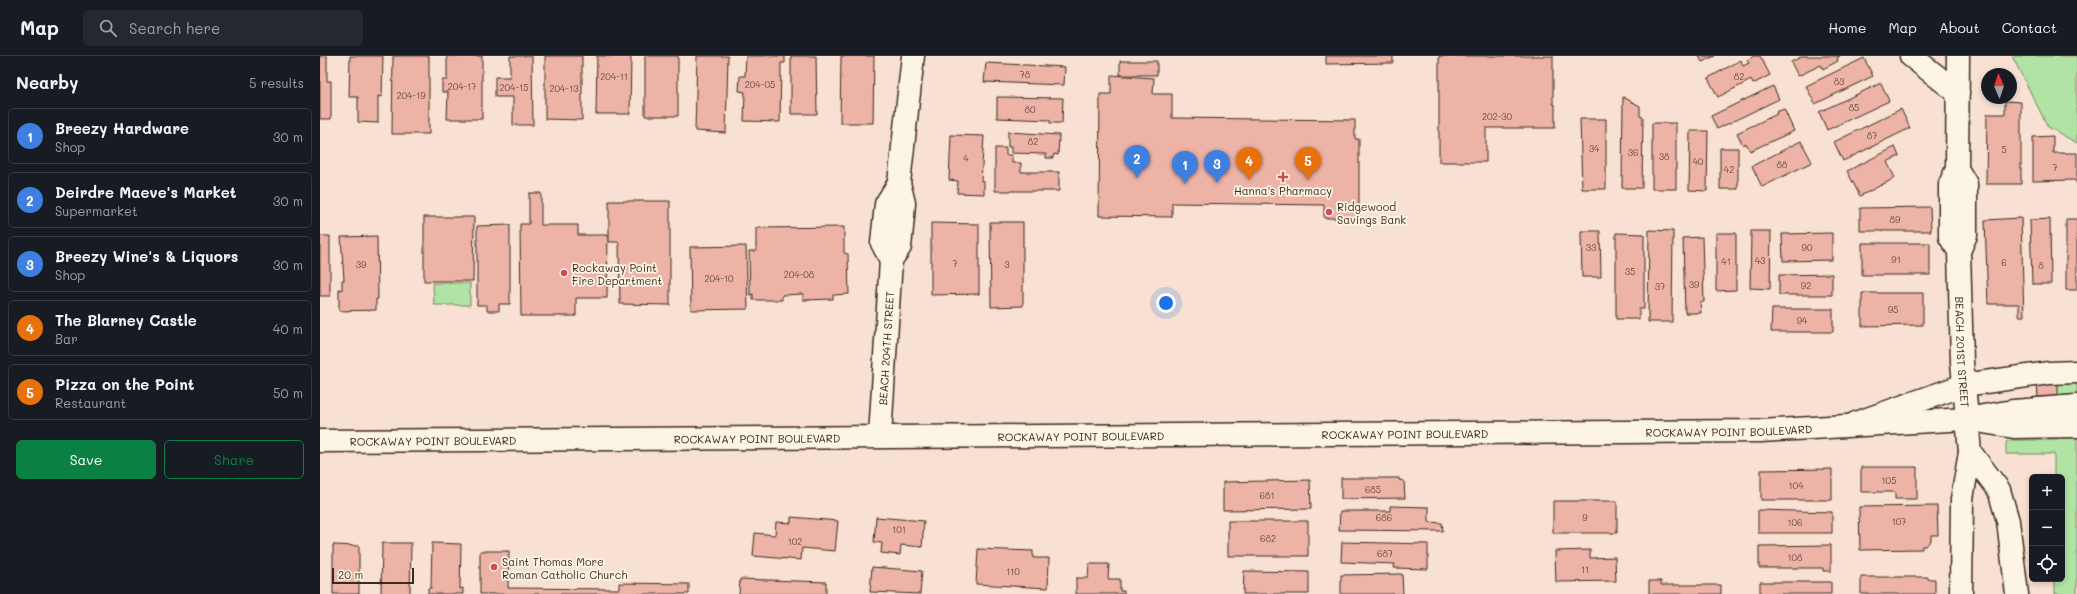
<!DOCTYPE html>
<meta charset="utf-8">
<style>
:root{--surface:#171b24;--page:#242831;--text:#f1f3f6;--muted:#9ea1a6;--line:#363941;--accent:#0b8043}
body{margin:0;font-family:Mali,sans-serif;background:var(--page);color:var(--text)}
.controls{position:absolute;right:12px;bottom:12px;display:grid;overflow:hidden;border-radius:6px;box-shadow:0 2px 6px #0003}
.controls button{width:36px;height:36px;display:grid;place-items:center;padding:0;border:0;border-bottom:1px solid var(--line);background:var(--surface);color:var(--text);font:20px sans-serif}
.compass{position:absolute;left:1661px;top:12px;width:36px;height:36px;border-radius:50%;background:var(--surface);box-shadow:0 2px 6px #0003;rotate:357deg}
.scale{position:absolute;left:12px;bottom:10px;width:82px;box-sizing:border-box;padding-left:4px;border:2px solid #3b2a1e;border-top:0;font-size:11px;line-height:14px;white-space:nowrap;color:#3b2a1e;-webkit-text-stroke:3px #fcf5e5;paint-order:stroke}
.you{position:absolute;left:846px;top:247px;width:14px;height:14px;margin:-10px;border:3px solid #fff;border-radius:50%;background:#1a73e8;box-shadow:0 0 0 6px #1a73e833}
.badge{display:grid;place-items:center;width:26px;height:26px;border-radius:50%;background:var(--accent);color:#fff;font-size:13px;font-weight:700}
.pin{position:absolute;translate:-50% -33px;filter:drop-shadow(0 1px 2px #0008)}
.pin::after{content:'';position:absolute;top:21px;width:14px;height:12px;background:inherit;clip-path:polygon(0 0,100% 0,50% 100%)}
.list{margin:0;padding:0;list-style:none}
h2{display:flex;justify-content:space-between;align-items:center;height:52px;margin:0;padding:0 16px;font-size:17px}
h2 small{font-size:13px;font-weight:400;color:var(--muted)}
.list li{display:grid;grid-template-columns:26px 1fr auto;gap:12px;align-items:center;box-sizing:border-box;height:56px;margin:0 8px 8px;padding:0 8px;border:1px solid var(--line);border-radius:6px}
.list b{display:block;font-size:15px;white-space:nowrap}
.list p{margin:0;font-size:13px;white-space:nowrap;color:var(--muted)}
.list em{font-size:13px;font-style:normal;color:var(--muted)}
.actions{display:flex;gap:8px;padding:12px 16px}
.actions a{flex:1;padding:9px 0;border:1px solid var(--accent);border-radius:6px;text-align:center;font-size:14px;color:var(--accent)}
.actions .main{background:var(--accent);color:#fff}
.icon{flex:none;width:22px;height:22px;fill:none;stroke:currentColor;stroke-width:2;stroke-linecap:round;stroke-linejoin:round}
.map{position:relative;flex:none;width:1757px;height:538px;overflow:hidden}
header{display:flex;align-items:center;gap:24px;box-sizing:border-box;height:56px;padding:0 20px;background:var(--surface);border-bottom:1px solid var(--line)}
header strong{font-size:19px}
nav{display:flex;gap:22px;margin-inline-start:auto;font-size:14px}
.search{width:280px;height:36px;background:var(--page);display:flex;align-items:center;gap:10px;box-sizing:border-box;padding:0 14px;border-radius:6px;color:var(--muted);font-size:15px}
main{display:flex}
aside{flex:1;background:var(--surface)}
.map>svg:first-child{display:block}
</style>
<header>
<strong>Map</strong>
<div class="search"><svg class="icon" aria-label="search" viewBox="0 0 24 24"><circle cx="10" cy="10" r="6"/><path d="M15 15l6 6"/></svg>Search here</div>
<nav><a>Home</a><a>Map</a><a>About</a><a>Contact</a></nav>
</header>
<main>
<aside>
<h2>Nearby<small>5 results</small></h2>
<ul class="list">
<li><span class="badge" style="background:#3f7fe0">1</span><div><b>Breezy Hardware</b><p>Shop</p></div><em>30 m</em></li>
<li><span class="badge" style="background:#3f7fe0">2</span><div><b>Deirdre Maeve's Market</b><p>Supermarket</p></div><em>30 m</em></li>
<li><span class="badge" style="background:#3f7fe0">3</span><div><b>Breezy Wine's &amp; Liquors</b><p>Shop</p></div><em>30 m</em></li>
<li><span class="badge" style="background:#e8710a">4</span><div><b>The Blarney Castle</b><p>Bar</p></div><em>40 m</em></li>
<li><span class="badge" style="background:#e8710a">5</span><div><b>Pizza on the Point</b><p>Restaurant</p></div><em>50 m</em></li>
</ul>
<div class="actions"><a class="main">Save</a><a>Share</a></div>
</aside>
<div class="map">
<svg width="1757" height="538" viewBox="0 0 1757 538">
<rect width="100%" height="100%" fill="#f8e1d2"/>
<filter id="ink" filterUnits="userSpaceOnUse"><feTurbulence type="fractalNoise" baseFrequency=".025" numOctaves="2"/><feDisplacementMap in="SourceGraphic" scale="8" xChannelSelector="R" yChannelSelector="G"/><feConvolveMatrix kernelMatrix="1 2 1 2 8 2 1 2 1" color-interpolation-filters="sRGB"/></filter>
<g filter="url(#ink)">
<path fill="#b1e3a4" stroke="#768661" d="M1692,0h65v87l-29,-16z
M113,227h37v22h-36z
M1757,308v230h-22v-15h7v-102h-8v-23h-48v-12l4,-2h46l-3,-75z"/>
<path fill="#edb3a7" stroke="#3b2a1e" d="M0,0h7v25h4v38h-11z
M30,0h33l-1,41 -4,-1v27l-20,-1v-25h-9z
M73,0h36v78h-37z
M127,0h35v63h-35l1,-27h-6v-12h5z
M190,0h22l1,69h-20v-28h-18v-20h15z
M225,0h37v64l-37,-1z
M277,0h34l-1,58h-34z
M325,0h33v60h-33z
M377,0h31l-2,77 -31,-2z
M426,0h39v7h-4l-1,59 -36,-1 1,-29 -6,-1 1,-15h5z
M471,0h25l1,58h-26z
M521,0h33l-1,67h-33z
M1006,0h67v7l-67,1z
M1119,0h114v48h2v24h-69v34h-47z
M1379,0h16l-13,6z
M1434,0h6l10,19 -17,9 -2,-4 -33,17 -10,-19 33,-18 2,6 6,-3 -2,-3z
M1483,0h37l-3,2 1,3 -15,8 -2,-4 -23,11 -7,-14z
M1544,2l9,18 -58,28 -9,-18z
M800,5h37v14h-37z
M666,7l79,4 -1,18 -80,-3z
M791,19l43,3 -1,16h19v24l183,2v19h4v79h-35v-13l-152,-2v14l-73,-1 1,-122h11z
M1561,27l8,18 -62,29 -8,-18z
M1453,30l6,13 -62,30 -6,-13z
M677,41l66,1 -1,25h-12v-3l-53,-2z
M1303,41l17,9v10l3,1 -1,71h-20z
M1685,45l16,1v82h-35l1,-70h18z
M1464,53l10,22 -44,20 -4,-8 -3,2 -6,-12 40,-19 -1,-2z
M1581,53l9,19 -67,33 -9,-19z
M1260,63h26v70h-24z
M1332,67h24v66h-24z
M1370,75h18l-1,60 -18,-1z
M688,76l51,3 -1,20 -4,-1 -1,4h-7v-4l-35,-1v-6h-3z
M631,79l33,1 -3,45h3v13l-27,-1 1,-12 -9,-1z
M1733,80v17h24v31l-2,-4 -42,1v-44z
M1481,85l11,21 -50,25 -10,-21z
M1575,91l4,9 -12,6 8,16 -35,18 -13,-25z
M675,92h11v7h6v8h9v9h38v19h-64z
M1400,92h18v41h-18z
M209,137h12v32h37v10h30l-1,63h-31v18h-55l-1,-92h9z
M289,145h61v104l-50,-1 -1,-62h-10z
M1610,151l1,24h-71v-23z
M104,161h50l-1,64h-49z
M1701,162l3,98h-5v-12h-31l-3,-84z
M1730,163l1,65h-19l-2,-64z
M1746,163h11v71h-11z
M670,166h33v84l-32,1z
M611,167l48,1v70l-48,1z
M190,169v79h-11v7h-12v-6h-10v-79z
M524,171v26l4,1 1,40 -16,1v4l-30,1v-6l-21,1v5h-29v-6l-3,1 -1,-44h7v-23z
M1329,174l24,1 -1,91h-24z
M1261,175h19l1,46h-19z
M1431,175h20l-1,58 -20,-1z
M1296,177l28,1v75h-5v10h-23z
M1396,177h20v57l-20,1z
M1512,177v27l-49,1 -1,-27z
M0,180h10v60h-10z
M57,180l1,63h-2v11l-37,1v-22l3,1v-10h2l-3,-43z
M1382,181l2,65h-4l1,11h-16l-2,-75z
M1542,187h68v32h-68z
M426,190l2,63 -57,1 -1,-63z
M1512,218v21h-53v-20z
M1542,237h61v32l-61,1z
M1452,253h61v23h-62z
M1738,326v14l-20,1 -1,-14z
M1541,411h56v32h-22v-7h-34z
M1512,413v31h-71v-30z
M1021,422h58v2l5,1 1,17 -64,1z
M990,424l1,29 -88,1v-28z
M1233,445h64v32h-64z
M1070,450l39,1v15l13,1 1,8 -104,-1 1,-19h50z
M1617,450l1,29h-7v5l-5,6h-4v3l-62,1 -1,-43z
M1438,454l74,2v21h-74z
M471,461l47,4 -3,30 -33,-3 -1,12 -48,-4 2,-23 20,2 1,-13 15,1z
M556,461l48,4 -2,26 -21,-2 -1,10 -19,-2 1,-10 -8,-1z
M908,465h80v35h-80z
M1022,486l86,2v25l-34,-1 1,-4 -54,-2z
M62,487h29l-1,51h-29z
M112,487l29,1 -1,45 3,-1v6h-35v-6h3z
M13,489l26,1v48h-26z
M1511,489v26h-8v-3h-64v-22z
M658,493l55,2v7h16l-1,30 -72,-4z
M1270,494v8l25,-1 1,24 -60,1 -1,-31z
M160,495h29l-1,37 111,1v-6l70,1v10h-209z
M769,508h20l-1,15h12v12h4v3h-48v-16h12z
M552,511l50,4 -2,23 -50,-2z
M924,515l65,1v22h-66z
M1082,518l1,20h-62v-19z
M1541,521h67v2h7v15h-74z
M420,523l86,3v12h-87z
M1329,525h12v4h60v9h-72z
M1440,526h71v12h-71z"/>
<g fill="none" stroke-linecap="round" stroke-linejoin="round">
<defs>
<g id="street">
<path d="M1591,0l47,37"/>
<path d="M1638,0l-1,113 -7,15v53l9,14"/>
<path id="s1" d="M1637,113l9,15v51l-7,16 3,111 8,90 -8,47 -1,95"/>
<path d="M571,204l-9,-17 4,-39 13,-21"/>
<path d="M1536,367l108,-38 85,-12 28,-1"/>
<path id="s2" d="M560,380l11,-176 9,-13 3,-30 1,-14 -5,-20 14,-127"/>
<path d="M1650,396l29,38 9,31 9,73"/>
</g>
<g id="secondary">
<path d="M1663,366l31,5 63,-1"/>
<path id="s3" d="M0,385l1441,-10 205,-12 47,-8 64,-5"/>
</g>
</defs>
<use href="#street" stroke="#3b2a1e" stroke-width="25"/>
<use href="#secondary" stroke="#3b2a1e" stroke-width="25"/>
<use href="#street" stroke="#fcf5e5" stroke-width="22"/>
<use href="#secondary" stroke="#fcf5e5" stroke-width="22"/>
</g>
</g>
<g fill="#d1495b" stroke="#fcf5e5" stroke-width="1.5">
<path d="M961 115h4v4h4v4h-4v4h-4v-4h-4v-4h4z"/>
<circle cx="1009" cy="156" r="4"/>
<circle cx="244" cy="217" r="4"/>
<circle cx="174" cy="511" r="4"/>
</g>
<g text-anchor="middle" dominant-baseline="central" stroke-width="3.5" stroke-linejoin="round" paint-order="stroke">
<g font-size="9" fill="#684c40">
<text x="705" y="18">78</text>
<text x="294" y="20">204-11</text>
<text x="1419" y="20">82</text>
<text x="1519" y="25">83</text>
<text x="440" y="28">204-05</text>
<text x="142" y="30">204-17</text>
<text x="194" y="31">204-15</text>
<text x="244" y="32">204-13</text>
<text x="91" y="39">204-19</text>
<text x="1534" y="51">85</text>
<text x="710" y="53">80</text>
<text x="1177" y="60">202-30</text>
<text x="1552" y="79">87</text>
<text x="713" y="85">82</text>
<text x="1274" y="92">34</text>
<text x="1684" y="93">5</text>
<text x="1313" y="96">36</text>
<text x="1344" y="100">38</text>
<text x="646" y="102">4</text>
<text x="1378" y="105">40</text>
<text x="1462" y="108">88</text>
<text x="1735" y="111">7</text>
<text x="1409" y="113">42</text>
<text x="1575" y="163">89</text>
<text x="1271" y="191">33</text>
<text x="1487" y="191">90</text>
<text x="1576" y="203">91</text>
<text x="1440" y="204">43</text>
<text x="1406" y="205">41</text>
<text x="1684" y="206">6</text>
<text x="635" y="207">7</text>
<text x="41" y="208">39</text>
<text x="687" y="208">3</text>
<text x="1721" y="209">8</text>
<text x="1310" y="215">35</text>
<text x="479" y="218">204-08</text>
<text x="399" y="222">204-10</text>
<text x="1374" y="228">39</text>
<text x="1486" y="229">92</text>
<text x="1340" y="230">37</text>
<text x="1573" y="253">95</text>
<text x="1482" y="264">94</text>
<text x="1569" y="424">105</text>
<text x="1476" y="429">104</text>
<text x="1053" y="433">685</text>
<text x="947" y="439">681</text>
<text x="1064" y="461">686</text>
<text x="1265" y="461">9</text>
<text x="1579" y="465">107</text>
<text x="1475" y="466">106</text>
<text x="579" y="473">101</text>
<text x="948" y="482">682</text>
<text x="475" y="485">102</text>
<text x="1065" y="497">687</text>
<text x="1475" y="501">108</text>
<text x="1265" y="513">11</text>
<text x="693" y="515">110</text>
</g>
<g font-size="11" fill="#3b2a1e" stroke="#fcf5e5" text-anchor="start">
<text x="963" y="134" text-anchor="middle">Hanna's Pharmacy</text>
<text x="1017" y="150">Ridgewood<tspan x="1017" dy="13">Savings Bank</tspan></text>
<text x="252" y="211">Rockaway Point<tspan x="252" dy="13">Fire Department</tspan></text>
<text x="182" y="505">Saint Thomas More<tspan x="182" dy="13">Roman Catholic Church</tspan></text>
</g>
<g font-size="11" fill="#3b2a1e" stroke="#fcf5e5">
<text stroke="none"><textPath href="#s2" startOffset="88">BEACH 204TH STREET</textPath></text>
<text stroke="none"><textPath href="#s1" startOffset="187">BEACH 201ST STREET</textPath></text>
<text stroke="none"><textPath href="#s3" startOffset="1409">ROCKAWAY POINT BOULEVARD</textPath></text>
<text stroke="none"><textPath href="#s3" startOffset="1085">ROCKAWAY POINT BOULEVARD</textPath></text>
<text stroke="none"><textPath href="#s3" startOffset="761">ROCKAWAY POINT BOULEVARD</textPath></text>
<text stroke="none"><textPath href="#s3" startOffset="437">ROCKAWAY POINT BOULEVARD</textPath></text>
<text stroke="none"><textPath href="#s3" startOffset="113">ROCKAWAY POINT BOULEVARD</textPath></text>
</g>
</g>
</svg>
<div class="controls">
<button>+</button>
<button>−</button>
<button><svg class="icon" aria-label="locate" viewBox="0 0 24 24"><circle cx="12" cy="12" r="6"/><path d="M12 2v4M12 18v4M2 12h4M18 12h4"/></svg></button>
</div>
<svg class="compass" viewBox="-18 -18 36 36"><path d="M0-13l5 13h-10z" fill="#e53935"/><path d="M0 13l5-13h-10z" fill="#9ea1a6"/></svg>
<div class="scale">20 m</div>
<div class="you"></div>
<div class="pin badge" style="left:865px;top:128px;background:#3f7fe0">1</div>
<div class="pin badge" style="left:817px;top:122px;background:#3f7fe0">2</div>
<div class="pin badge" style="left:897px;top:127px;background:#3f7fe0">3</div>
<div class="pin badge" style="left:929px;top:124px;background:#e8710a">4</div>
<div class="pin badge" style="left:988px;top:124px;background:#e8710a">5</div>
</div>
</main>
